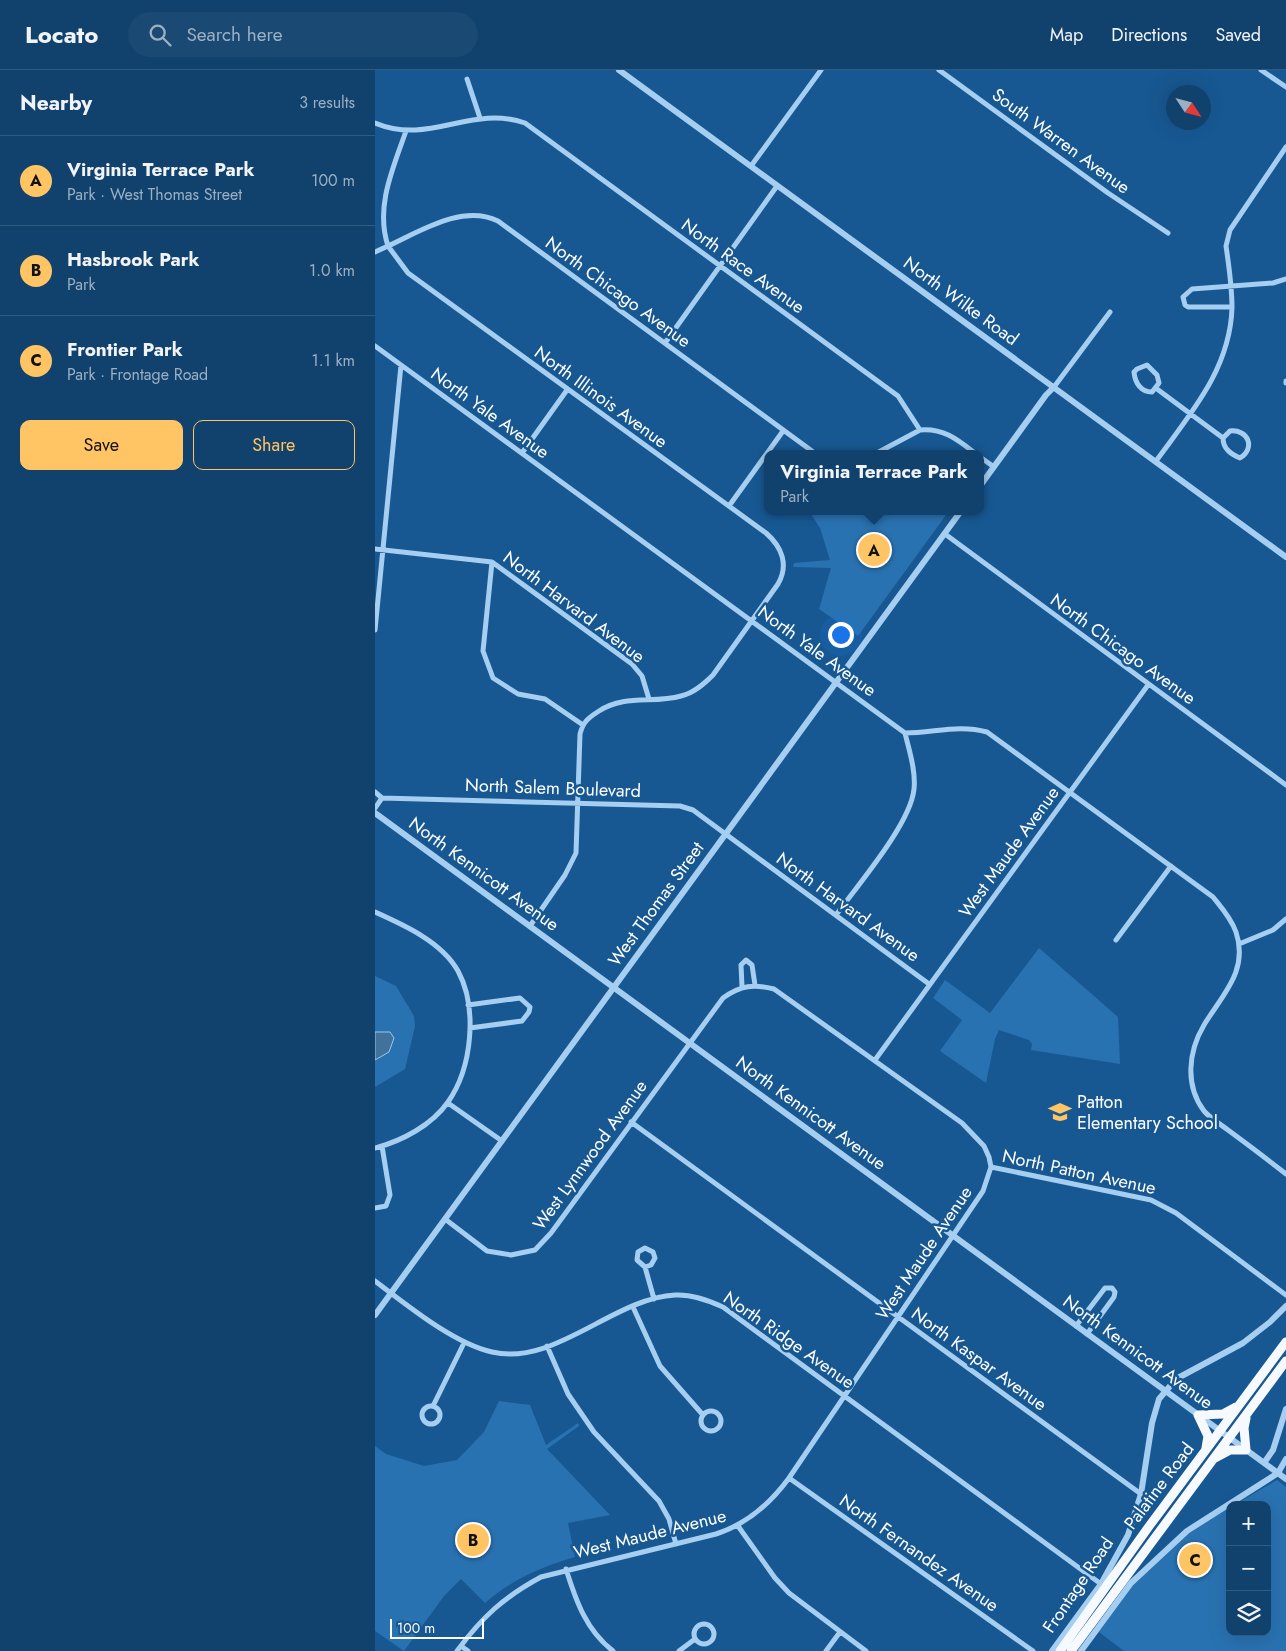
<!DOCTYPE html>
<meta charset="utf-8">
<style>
:root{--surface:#11426e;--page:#1a4973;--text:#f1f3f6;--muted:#9cb0c2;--line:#305b81;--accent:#ffc464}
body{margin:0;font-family:Jost,sans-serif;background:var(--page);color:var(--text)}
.controls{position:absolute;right:15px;bottom:15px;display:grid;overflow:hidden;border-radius:10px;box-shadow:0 5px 20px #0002}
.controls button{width:45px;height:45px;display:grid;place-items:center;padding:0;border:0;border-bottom:1px solid var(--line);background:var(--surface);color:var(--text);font:25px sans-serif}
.compass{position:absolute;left:791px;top:15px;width:45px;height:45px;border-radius:50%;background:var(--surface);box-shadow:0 5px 20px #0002;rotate:126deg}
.scale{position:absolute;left:15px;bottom:12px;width:94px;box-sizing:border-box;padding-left:5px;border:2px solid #fff;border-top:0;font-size:14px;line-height:18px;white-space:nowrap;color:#fff;-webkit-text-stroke:4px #175892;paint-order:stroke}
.you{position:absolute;left:465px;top:564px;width:18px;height:18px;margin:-12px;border:4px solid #fff;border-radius:50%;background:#1a73e8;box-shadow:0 0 0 8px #1a73e833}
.badge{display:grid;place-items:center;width:32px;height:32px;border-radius:50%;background:var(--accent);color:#111;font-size:16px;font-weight:700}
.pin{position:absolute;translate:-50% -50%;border:2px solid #fff;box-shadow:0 1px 5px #0006}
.popup{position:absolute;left:389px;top:380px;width:220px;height:65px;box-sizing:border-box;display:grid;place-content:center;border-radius:10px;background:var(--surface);filter:drop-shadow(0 1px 4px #0005);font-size:16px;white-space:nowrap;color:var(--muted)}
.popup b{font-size:19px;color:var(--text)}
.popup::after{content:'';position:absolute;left:50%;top:100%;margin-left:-10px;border:10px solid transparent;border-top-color:var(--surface)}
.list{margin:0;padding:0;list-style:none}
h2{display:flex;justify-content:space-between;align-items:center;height:65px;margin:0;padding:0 20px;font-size:21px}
h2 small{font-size:16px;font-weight:400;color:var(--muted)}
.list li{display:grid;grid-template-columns:32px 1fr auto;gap:15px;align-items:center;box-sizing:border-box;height:90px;padding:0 20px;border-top:1px solid var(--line)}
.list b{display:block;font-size:19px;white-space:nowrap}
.list p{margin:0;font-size:16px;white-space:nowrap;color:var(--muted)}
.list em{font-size:16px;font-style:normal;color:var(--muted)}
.actions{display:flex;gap:10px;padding:15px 20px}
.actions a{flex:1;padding:11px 0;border:1px solid var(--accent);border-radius:10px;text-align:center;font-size:18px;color:var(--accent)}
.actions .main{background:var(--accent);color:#111}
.icon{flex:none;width:28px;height:28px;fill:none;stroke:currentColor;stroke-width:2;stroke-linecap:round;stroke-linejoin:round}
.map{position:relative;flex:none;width:911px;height:1581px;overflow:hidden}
header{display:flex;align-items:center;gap:30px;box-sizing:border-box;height:70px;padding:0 25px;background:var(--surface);border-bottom:1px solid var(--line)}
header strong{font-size:24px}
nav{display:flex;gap:28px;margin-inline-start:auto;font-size:18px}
.search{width:350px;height:45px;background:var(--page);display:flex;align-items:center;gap:12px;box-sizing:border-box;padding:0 18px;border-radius:28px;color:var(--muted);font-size:19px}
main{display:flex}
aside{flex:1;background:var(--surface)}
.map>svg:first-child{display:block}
</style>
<header>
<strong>Locato</strong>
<div class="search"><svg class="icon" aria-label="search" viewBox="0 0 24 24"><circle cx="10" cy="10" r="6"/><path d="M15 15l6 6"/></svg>Search here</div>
<nav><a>Map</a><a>Directions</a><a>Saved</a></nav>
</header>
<main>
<aside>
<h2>Nearby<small>3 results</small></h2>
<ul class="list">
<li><span class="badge">A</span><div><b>Virginia Terrace Park</b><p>Park · West Thomas Street</p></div><em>100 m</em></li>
<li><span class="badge">B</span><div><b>Hasbrook Park</b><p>Park</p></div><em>1.0 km</em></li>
<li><span class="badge">C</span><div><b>Frontier Park</b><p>Park · Frontage Road</p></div><em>1.1 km</em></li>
</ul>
<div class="actions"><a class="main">Save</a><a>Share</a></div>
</aside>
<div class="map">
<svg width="911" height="1581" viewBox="0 0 911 1581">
<rect width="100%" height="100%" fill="#175892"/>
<path fill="#2972b1" d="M434,441h140l-91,125 -39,-27 12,-41 -38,-1 1,-4 36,-3 -10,-32z
M664,878l79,69 2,47 -89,-14 1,-6 -3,-4 -30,-10 -4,9 -9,44 -46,-32 22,-31 -29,-22 12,-18 45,33z
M0,906l21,10 18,30 1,10 -10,43 -30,18z
M124,1331l31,4 16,40 32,-22 1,3 -32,23 63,66 -42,8 7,34c-34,10 -62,22 -90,46l-24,-24 -17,17 -40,55 -29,-20v-185l11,8 38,12 33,-6 27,-28z
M902,1410l9,7v164h-162l-25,-19 33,-46 55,-51 43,-28v125h37v-127h-33z"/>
<path fill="#42719b" stroke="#98caf3" d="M0,962h15l4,6 -5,14 -14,8z"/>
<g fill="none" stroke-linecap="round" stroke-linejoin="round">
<path stroke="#a5cef0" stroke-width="5" d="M564,0l169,123 60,40
M886,0l25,17
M92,9l13,39
M0,53c55,23 96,-19 150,0l373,273 22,34
M376,96l70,-96
M0,182l13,-6c-13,-39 5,-78 18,-115
M857,237h-44l-3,-2 -2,-8 9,-8 81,-6 13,-4
M290,273l112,-157
M0,276l530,387c29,0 53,-9 82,-1l226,165c8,10 18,21 23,35 13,39 -14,63 -32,93 -16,27 -19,61 0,86 6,7 16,13 24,19 19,14 39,29 58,44
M772,295l10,10 2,8 -7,9c-11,0 -17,-9 -18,-20l3,-3z
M911,311v2
M679,317l56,-75
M782,319l66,49c0,11 8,16 17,20 16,-10 8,-29 -10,-27l-7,7
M147,383l45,-63
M500,384l45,-24c24,-2 38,10 56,24
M605,387l14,10
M781,391c35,-48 74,-92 76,-153 0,-20 -3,-42 -6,-62l4,-16 56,-83
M354,436l54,-75
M570,464l341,251
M0,479l117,13 140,102 10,12 7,23
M117,492l-9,89 10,27 25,16 27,5 38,26
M0,560l26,-265
M0,722l7,6
M0,738l7,-10 298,8 13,4 236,174
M0,842c29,13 67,30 83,59 20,37 14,97 -10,131 -16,23 -46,39 -73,46
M461,845c22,-30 75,-92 78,-126 2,-18 -5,-39 -9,-56
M155,856l35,-51 11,-22 4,-119c3,-12 8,-16 19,-23 26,-17 54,-7 82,-15 13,-3 23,-12 32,-21l65,-91c11,-19 4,-37 -12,-51l-358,-260 -20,-27c33,-15 74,-42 110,-25l318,233
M741,870l55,-74
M864,874l34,-14 13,-11
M367,916l-1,-21 5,-5 6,5 3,20
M93,935l52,-7 10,9 -1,5 -7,9 -52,7
M500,990l273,-375
M73,1033l54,38
M256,1052l510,372
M616,1097l160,33 25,13 110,82
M0,1138l11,-2 4,-11 -8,-49
M70,1149l42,32 24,4 24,-5 16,-17 172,-235c18,-13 31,-14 51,-9l188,134 22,23 5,11 2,10 -8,24 -194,287c-19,26 -42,46 -73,56l-175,43c-37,20 -59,40 -84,74
M270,1197l6,-2 4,-7 -2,-6 -8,-4 -7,4 -1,8 8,7 9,32
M0,1211c32,24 78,62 117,71 62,15 122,-54 183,-57 17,-1 33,5 48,12l378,277
M258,1237l27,59 43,49
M701,1256l29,-38h7l3,4 -1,5 -27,37
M172,1276l21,48 26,38 65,69 10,18 7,25
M47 1345a9 9 0 1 1 18 0a9 9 0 1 1-18 0Z
M58,1336l31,-63
M326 1351a10 10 0 1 1 20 0a10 10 0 1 1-20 0Z
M414,1408l244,173
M363,1456l37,52 14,15 77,58
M191,1499c10,32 20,61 47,82
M319 1564a10 10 0 1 1 20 0a10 10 0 1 1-20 0Z
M86,1576l7,5
M304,1581l16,-12
M451,1581l14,-19"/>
<path stroke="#a5cef0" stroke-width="6" d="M244,0l667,487
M605,416l66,-91 8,-8
M0,743l911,666
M0,1245l586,-804
M889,1393l9,-13 13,-41
M677,1581l49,-67 27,-49 13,-41 11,-71 7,-24 17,-20 67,-36 27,-21 16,-16
M706,1581l50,-68 56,-52 91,-58 8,-14"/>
<path stroke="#f6faff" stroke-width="9" d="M823,1345l25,-1 13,-7
M823,1345l10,21 -2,12
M840,1388l15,-8h16l-2,-22 2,-10
M685,1581l90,-126 136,-183
M696,1581l215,-290"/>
</g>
<defs>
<symbol id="school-bare" viewBox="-9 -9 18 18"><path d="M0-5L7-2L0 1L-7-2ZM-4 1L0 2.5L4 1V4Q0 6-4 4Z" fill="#ffc464" stroke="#175892" stroke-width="2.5" paint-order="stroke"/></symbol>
</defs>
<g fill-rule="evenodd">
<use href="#school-bare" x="669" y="1026" width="32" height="32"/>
</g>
<g text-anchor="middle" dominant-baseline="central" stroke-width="5" stroke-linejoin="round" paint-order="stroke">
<g font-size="18" fill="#fff" stroke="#175892">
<text transform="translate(686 71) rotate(36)">South Warren Avenue</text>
<text transform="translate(368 196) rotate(36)">North Race Avenue</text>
<text transform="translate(243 222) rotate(36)">North Chicago Avenue</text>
<text transform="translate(586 231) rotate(36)">North Wilke Road</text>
<text transform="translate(226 327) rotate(36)">North Illinois Avenue</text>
<text transform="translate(115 343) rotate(36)">North Yale Avenue</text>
<text transform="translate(199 537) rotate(37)">North Harvard Avenue</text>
<text transform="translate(748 579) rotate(36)">North Chicago Avenue</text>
<text transform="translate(442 581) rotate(36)">North Yale Avenue</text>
<text transform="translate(178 718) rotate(2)">North Salem Boulevard</text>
<text transform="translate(634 782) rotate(-54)">West Maude Avenue</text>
<text transform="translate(109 804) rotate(36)">North Kennicott Avenue</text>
<text transform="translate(281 834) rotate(-54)">West Thomas Street</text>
<text transform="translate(473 837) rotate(36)">North Harvard Avenue</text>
<text transform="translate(436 1043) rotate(36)">North Kennicott Avenue</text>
<text transform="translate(215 1085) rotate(-54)">West Lynnwood Avenue</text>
<text transform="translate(704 1102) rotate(12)">North Patton Avenue</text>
<text transform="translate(549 1183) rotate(-56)">West Maude Avenue</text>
<text transform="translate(414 1270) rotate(35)">North Ridge Avenue</text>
<text transform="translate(763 1282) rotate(36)">North Kennicott Avenue</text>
<text transform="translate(604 1289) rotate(36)">North Kaspar Avenue</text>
<text transform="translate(784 1416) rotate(-53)">Palatine Road</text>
<text transform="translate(275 1464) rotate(-14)">West Maude Avenue</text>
<text transform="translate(544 1483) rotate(35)">North Fernandez Avenue</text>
<text transform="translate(703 1515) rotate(-56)">Frontage Road</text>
</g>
<g font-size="18" fill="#fff" stroke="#175892" text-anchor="start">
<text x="702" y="1032">Patton<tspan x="702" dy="21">Elementary School</tspan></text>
</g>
</g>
</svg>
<div class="controls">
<button>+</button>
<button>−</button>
<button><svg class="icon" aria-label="layers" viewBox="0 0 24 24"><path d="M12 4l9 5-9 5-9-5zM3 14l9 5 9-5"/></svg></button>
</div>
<svg class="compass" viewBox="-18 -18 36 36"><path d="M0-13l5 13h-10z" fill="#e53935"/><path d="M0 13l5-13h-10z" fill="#9cb0c2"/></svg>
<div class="scale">100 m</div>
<div class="you"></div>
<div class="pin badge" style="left:499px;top:480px">A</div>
<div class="popup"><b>Virginia Terrace Park</b>Park</div>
<div class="pin badge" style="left:98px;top:1470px">B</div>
<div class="pin badge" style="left:820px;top:1490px">C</div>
</div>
</main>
